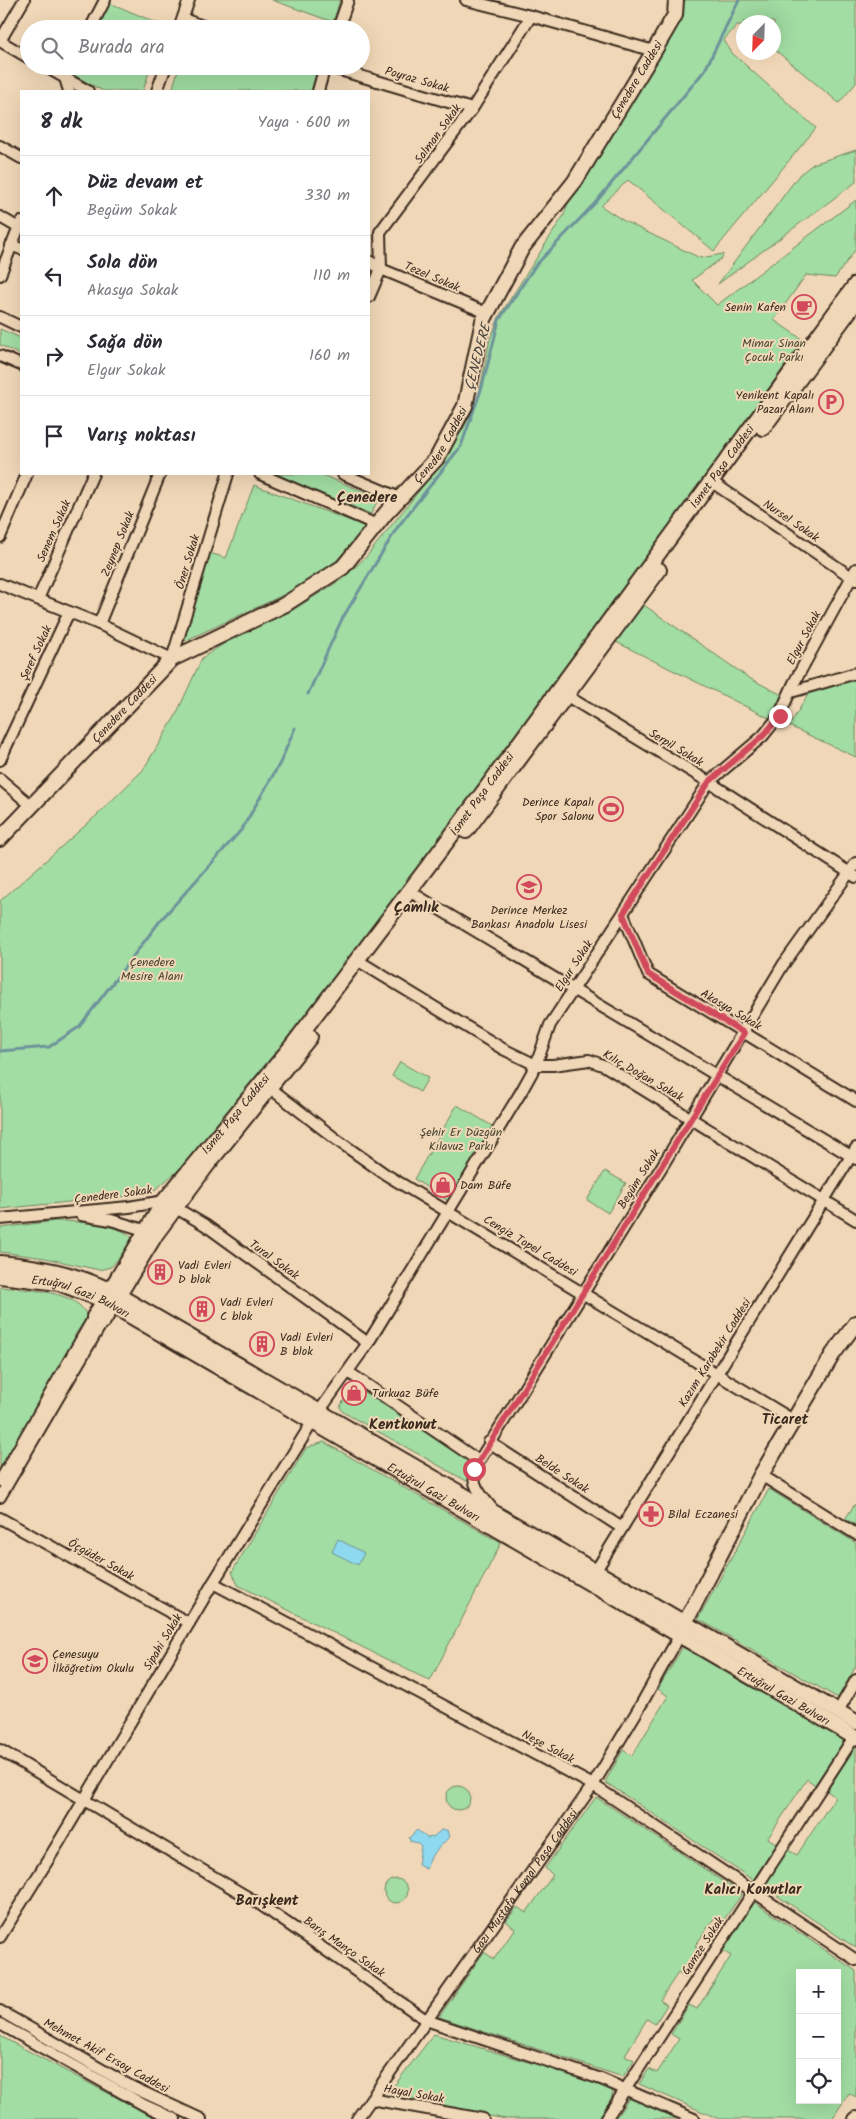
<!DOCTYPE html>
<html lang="tr">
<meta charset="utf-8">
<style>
:root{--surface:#fff;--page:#f2f2f3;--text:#2b2b33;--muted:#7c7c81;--line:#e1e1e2}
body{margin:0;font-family:Kalam,sans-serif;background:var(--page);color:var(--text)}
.controls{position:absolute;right:15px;bottom:15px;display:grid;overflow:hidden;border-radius:0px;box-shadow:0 5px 20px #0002}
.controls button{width:45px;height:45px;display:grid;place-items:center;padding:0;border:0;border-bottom:1px solid var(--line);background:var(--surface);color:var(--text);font:25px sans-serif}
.compass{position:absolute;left:736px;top:15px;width:45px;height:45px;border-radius:50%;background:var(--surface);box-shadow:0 5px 20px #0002;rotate:203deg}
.stop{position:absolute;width:15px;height:15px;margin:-11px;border:4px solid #d1495b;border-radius:50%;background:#fff}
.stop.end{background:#d1495b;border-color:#fff;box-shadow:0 1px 5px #0008}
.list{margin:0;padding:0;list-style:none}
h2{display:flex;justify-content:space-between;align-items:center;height:65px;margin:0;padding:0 20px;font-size:21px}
h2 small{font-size:16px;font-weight:400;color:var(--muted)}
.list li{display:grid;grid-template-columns:32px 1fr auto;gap:15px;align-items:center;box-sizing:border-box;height:80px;padding:0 20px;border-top:1px solid var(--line)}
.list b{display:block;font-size:19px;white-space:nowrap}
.list p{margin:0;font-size:16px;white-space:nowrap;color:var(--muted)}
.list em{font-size:16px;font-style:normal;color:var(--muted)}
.icon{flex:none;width:28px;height:28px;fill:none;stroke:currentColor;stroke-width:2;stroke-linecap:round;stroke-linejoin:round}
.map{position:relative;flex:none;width:856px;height:2119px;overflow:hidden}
.search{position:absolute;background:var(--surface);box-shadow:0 5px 20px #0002;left:20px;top:20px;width:350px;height:55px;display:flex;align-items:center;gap:12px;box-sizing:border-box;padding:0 18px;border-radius:28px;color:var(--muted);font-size:19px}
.panel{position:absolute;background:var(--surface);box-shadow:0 5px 20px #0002;left:20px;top:90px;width:350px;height:385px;border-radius:0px}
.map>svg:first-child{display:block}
</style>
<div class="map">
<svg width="856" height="2119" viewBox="0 0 856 2119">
<rect width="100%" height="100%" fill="#f0d7b7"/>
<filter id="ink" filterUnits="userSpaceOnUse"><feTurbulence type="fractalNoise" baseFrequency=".02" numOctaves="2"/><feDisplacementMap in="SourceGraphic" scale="10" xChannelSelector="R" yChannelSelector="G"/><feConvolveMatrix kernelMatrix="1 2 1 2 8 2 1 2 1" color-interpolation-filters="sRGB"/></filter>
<g filter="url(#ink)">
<path fill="#a2dda3" stroke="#6e8460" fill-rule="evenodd" d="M272,0h68l-7,22z
M676,0h180v83l-17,20 -65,-54v-27h-30l-1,3h-6l-13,15 8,13 84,75 -102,123 -86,-71 -27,26 23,15 76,37 23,-4 -1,4 -30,22 25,25 139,-105v49l-21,29 -29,-3 -32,45 29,20 -120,170 -395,533 -106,124 -26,22 -18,6 -138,14v-308l96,-85 47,-46 32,-53 27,-59 32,-21 59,-27 49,-31 24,-22 73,-91 24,-37 15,-29 12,-61 10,-24 64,-100 11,-34z
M110,3l54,23 -1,3h-67z
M76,66h75l-8,25h-40l-31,-17z
M179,66h113l25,9 -5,16h-140z
M856,150v32l-138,102 81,-109 14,-11z
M0,329l21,9v17l-21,-10z
M274,474h46l59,24 -8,16z
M254,485l113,42 -31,34 -42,29 -118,55 30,-93 20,6z
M641,603l108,75 33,17 -11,24 -157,-78z
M856,679v78l-67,-31 20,-33z
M400,1062l28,16 -8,14 -28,-16z
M457,1105l37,22 -46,74 -34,-22z
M605,1171l21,12 -18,30 -21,-13z
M55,1221c18,0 67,3 77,17l-7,13 -14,16 -12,3 -54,-12 -45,-6v-24z
M0,1287c24,3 79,2 87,30l-12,18 -2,13 -73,121z
M361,1390l111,73 -2,20 -127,-71 -3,-5 6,-11 7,5z
M324,1442l177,101 -71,138 -192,-96 -6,-13 74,-124z
M769,1489l87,54v123l-18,32 -140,-79z
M855,1504l1,1v20l-11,-6z
M684,1645l161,94 -30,46 -8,-6 -39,59 9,6 -24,36 -148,-98 18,-32 9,6 36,-60 -10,-7z
M856,1745v203l-92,-61 24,-37 9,5 38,-58 -8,-6z
M446 1798a12 12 0 1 1 24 0a12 12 0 1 1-24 0Z
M596,1797l146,97 -19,27 -8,-4 -20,29 8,6 -18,26 -7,-5 -18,27 7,5 -12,19 -8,-5 -22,36 9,5 -11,17 -184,-60 45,-65 10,7 21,-30 -9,-8 11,-14 9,6 27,-38 -8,-7z
M384 1891a12 12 0 1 1 24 0a12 12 0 1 1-24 0Z
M754,1902l102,69v126l-7,-4 -17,26h-113l-80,-35 10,-15 8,4 22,-34 -8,-5 18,-29 8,4 34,-53 -8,-5zM800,1973h37v127h-37z
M434,2034l171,51 8,7 -2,8 -13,19h-92l-115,-21 -1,-7z
M0,2036l157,83h-157z
M630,2097l57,22h-72z"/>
<path fill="#8ed9ef" stroke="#6d939b" d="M338,1539l26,14 -6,12 -26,-13z
M417,1830l10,8 6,-1 8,-7h6l2,7 -17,18 -6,14 -8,-4 3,-19 -3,-3 -8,-2 -1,-3z"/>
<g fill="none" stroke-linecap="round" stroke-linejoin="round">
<path stroke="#6d939b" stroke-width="3" d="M308,694l34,-75 55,-91 64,-82 21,-59 17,-67 36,-54 61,-64 109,-132 34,-70
M0,1051l49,-4 30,-20 81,-106 82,-92 38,-66 15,-35"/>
<defs>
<g id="street">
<path d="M466,0l65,16 123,35"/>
<path d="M183,19l29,10"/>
<path d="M90,29l15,-29"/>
<path d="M179,29l10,-29"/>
<path d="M338,29l10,-29"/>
<path d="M0,41l24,-41"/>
<path d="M0,41l29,17"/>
<path d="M44,66l44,25"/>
<path d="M326,66l146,43"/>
<path d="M69,91l-4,-13 6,-12"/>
<path d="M157,91l9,-25"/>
<path d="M318,91l7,-25"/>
<path d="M0,146l21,12"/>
<path d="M0,217l19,11"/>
<path d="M11,245l10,4"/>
<path d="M369,261l12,8 106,44"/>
<path d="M0,275l21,-53"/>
<path d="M369,297l12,-28 -1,-37 92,-123 59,-93"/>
<path d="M0,317l21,10"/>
<path d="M0,356l21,9"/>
<path d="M260,474l117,51"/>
<path d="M343,474l57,24"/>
<path d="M712,482l144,98"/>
<path d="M0,537l27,-63"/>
<path d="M0,584l99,40 73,35 56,-185"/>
<path d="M38,599l55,-125"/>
<path d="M99,624l61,-150"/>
<path d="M791,692l65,-19"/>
<path d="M562,693l147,89 147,95"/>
<path d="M0,760l69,-148"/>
<path d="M0,779l32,27"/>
<path d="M409,891l447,268"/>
<path d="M623,914l25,60 208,127"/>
<path d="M357,960l146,89 33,16h17l36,-5 16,6 251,154"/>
<path d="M265,1084l72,56 48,34 408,246"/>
<path d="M81,1215l30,5 40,12"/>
<path d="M0,1219l129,-12 35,-6 41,24 163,118"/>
<path d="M348,1372l131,89"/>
<path d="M489,1442l133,86"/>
<path d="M761,1475l95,59"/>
<path d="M0,1481l94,-164"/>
<path d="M0,1497l103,-176"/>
<path d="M493,1510c-13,-17 -26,-27 -14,-49l185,-298 119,-198 73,-102"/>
<path d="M0,1518l189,105"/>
<path d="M595,1572l261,-424"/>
<path d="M213,1583l380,202 263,175"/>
<path d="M838,1711l18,-31"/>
<path d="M0,1750l261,155 165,115 175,59 93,40"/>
<path d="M0,1937l56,-90 157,-264 105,-170 50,-70 153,-251 15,-27 14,-40 159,-243 54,-46 16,-20 15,-33 62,-114"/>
<path d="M0,2011l132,76 69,32"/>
<path d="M0,2024l144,81 31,14"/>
<path d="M371,2099l112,20"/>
<path id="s1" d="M357,2119l236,-334 49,-82 40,-72"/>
<path d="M606,2119l248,-382"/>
<path d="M854,2119l2,-2"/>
</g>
<g id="secondary">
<path d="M763,428l93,-126"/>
<path d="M466,831l193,-261"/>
<path id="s2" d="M0,839l172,-180 112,-54 59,-38 43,-54 51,-55 28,-52 18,-85 39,-73 53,-67 79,-130 21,-36 1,-15"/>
<path d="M0,1263c39,4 73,10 109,27l747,432"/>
<path id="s3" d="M0,1276l59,7 44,17 753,438"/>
<path id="s4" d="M94,1317l70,-116 127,-154 163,-215 402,-548"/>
<path d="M103,1321l53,-87 52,-70 102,-127"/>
<path d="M685,1623l76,-148 72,-121 23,-31"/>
</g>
</defs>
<use href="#street" stroke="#3b2a1e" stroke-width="14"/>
<use href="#secondary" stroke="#3b2a1e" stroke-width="18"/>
<use href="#street" stroke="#f0d7b7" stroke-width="10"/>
<use href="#secondary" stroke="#f0d7b7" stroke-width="14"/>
</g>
</g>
<g fill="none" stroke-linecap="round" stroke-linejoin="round" filter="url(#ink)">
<path stroke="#d1495b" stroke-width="6" d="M474,1469l270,-436 -96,-59 -25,-60 86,-132 54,-46 17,-20"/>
</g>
<defs>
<symbol id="cafe-ring" viewBox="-11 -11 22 22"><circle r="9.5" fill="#f0d7b7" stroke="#d1495b" stroke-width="1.5"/><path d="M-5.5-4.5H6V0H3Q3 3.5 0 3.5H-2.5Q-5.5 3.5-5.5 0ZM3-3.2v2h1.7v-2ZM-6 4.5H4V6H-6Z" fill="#d1495b"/></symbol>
<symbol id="parking-ring" viewBox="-11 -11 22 22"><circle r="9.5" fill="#f0d7b7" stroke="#d1495b" stroke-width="1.5"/><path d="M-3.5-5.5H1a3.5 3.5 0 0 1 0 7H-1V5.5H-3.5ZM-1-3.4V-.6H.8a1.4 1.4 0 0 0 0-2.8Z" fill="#d1495b"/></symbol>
<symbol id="stadium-ring" viewBox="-11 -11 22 22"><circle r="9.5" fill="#f0d7b7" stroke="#d1495b" stroke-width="1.5"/><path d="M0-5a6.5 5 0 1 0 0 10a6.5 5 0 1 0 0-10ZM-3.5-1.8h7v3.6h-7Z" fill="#d1495b"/></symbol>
<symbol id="school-ring" viewBox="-11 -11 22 22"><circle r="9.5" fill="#f0d7b7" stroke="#d1495b" stroke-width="1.5"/><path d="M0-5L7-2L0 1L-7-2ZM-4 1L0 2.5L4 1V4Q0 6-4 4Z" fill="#d1495b"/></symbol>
<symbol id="shop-ring" viewBox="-11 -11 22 22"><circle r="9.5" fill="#f0d7b7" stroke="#d1495b" stroke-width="1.5"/><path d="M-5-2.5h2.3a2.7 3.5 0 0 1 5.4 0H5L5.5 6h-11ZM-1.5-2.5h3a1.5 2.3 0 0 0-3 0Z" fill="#d1495b"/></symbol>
<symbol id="building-ring" viewBox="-11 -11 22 22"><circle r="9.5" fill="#f0d7b7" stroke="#d1495b" stroke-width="1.5"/><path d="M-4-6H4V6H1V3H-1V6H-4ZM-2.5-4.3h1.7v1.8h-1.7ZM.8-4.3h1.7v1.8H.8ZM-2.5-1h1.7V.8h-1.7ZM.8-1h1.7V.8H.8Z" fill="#d1495b"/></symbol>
<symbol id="pharmacy-ring" viewBox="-11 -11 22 22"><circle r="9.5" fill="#f0d7b7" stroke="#d1495b" stroke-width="1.5"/><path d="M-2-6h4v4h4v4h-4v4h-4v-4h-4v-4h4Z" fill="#d1495b"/></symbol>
</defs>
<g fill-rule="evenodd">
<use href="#cafe-ring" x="790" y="293" width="28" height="28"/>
<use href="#parking-ring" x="817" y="388" width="28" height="28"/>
<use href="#stadium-ring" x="597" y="795" width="28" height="28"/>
<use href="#school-ring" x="515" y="873" width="28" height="28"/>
<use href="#shop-ring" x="429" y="1171" width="28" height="28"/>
<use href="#building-ring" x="146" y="1258" width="28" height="28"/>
<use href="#building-ring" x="188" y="1295" width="28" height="28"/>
<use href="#building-ring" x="248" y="1330" width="28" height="28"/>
<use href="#shop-ring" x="340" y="1379" width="28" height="28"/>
<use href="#pharmacy-ring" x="637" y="1500" width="28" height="28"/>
<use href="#school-ring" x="21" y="1647" width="28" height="28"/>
</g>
<g text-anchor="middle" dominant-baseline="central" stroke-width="4" stroke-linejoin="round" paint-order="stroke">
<g font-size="12" fill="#3b2a1e" stroke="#f0d7b7">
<text transform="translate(417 80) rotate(16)">Poyraz Sokak</text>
<text stroke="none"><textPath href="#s2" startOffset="1020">Çenedere Caddesi</textPath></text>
<text transform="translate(438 134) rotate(-54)">Salman Sokak</text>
<text transform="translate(432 277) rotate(23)">Tezel Sokak</text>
<text stroke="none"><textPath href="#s2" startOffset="600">Çenedere Caddesi</textPath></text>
<text stroke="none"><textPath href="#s4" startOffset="1058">İsmet Paşa Caddesi</textPath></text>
<text transform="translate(791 521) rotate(34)">Nursel Sokak</text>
<text transform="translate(54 531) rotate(-66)">Senem Sokak</text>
<text transform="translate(118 544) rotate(-68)">Zeynep Sokak</text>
<text transform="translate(188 562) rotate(-73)">Öner Sokak</text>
<text transform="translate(804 638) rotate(-62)">Elgur Sokak</text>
<text transform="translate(36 653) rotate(-65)">Şeref Sokak</text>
<text stroke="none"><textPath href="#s2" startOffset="180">Çenedere Caddesi</textPath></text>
<text transform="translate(676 748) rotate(31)">Serpil Sokak</text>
<text stroke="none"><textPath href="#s4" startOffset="652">İsmet Paşa Caddesi</textPath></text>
<text transform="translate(574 966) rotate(-57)">Elgur Sokak</text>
<text transform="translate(731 1010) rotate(31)">Akasya Sokak</text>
<text transform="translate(643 1076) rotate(30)">Kılıç Doğan Sokak</text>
<text stroke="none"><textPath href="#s4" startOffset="248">İsmet Paşa Caddesi</textPath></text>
<text transform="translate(639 1179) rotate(-58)">Begüm Sokak</text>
<text transform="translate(113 1195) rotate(-7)">Çenedere Sokak</text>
<text transform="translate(530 1246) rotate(31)">Cengiz Topel Caddesi</text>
<text transform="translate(274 1260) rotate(36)">Tural Sokak</text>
<text stroke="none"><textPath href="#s3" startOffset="84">Ertuğrul Gazi Bulvarı</textPath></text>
<text transform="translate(715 1353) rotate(-58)">Kazım Karabekir Caddesi</text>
<text transform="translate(562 1474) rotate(33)">Belde Sokak</text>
<text stroke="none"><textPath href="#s3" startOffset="489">Ertuğrul Gazi Bulvarı</textPath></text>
<text transform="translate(101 1560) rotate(29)">Öçgüder Sokak</text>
<text transform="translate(163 1642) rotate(-59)">Sipahi Sokak</text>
<text stroke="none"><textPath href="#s3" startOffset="894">Ertuğrul Gazi Bulvarı</textPath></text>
<text transform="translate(548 1747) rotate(28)">Neşe Sokak</text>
<text stroke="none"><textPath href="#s1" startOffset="291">Gazi Mustafa Kemal Paşa Caddesi</textPath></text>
<text transform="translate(703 1946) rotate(-57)">Gamze Sokak</text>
<text transform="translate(344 1947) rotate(35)">Barış Manço Sokak</text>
<text transform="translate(106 2056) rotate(29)">Mehmet Akif Ersoy Caddesi</text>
<text transform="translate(414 2094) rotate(10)">Hayal Sokak</text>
</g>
<g font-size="12" fill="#3b2a1e" stroke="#f0d7b7" text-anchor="start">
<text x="786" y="307" text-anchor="end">Senin Kafen</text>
<text x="814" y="395" text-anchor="end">Yenikent Kapalı<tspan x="814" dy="14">Pazar Alanı</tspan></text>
<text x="594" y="802" text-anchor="end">Derince Kapalı<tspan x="594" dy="14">Spor Salonu</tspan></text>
<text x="529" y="910" text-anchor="middle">Derince Merkez<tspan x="529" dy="14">Bankası Anadolu Lisesi</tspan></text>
<text x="460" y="1185">Dam Büfe</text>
<text x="178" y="1265">Vadi Evleri<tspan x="178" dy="14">D blok</tspan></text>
<text x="220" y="1302">Vadi Evleri<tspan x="220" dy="14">C blok</tspan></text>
<text x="280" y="1337">Vadi Evleri<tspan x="280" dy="14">B blok</tspan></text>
<text x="372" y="1393">Turkuaz Büfe</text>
<text x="668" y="1514">Bilal Eczanesi</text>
<text x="52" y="1654">Çenesuyu<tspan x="52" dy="14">İlköğretim Okulu</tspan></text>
</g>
<g font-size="12" fill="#4a4532" stroke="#f0d7b7">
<text x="774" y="343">Mimar Sinan<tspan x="774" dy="14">Çocuk Parkı</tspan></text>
<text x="152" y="962">Çenedere<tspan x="152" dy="14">Mesire Alanı</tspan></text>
<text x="461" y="1132">Şehir Er Düzgün<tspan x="461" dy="14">Kılavuz Parkı</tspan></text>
</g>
<g font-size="14" font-style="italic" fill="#47443d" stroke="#f0d7b7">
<text transform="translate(478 357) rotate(-75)">ÇENEDERE</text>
</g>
<g font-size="15" font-weight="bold" fill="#3b2a1e" stroke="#f0d7b7">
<text x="367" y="498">Çenedere</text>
<text x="416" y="908">Çamlık</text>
<text x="785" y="1420">Ticaret</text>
<text x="403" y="1425">Kentkonut</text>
<text x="753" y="1890">Kalıcı Konutlar</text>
<text x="267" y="1901">Barışkent</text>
</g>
</g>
</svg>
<div class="controls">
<button>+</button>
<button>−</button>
<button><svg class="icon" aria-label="locate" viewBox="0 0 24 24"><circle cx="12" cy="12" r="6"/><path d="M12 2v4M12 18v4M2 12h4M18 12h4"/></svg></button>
</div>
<svg class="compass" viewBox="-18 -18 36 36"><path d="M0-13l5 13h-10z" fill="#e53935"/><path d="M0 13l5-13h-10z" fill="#7c7c81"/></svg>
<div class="stop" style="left:474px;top:1469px"></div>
<div class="stop end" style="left:780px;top:716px"></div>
<div class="search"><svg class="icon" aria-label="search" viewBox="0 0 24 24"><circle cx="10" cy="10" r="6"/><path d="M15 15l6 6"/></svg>Burada ara</div>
<section class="panel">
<h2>8 dk<small>Yaya · 600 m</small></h2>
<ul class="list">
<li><svg class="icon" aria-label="ahead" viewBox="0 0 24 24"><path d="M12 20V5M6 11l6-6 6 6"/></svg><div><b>Düz devam et</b><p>Begüm Sokak</p></div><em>330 m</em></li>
<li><svg class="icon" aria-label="left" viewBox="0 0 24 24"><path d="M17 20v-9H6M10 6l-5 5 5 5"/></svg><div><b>Sola dön</b><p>Akasya Sokak</p></div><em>110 m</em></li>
<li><svg class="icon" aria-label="right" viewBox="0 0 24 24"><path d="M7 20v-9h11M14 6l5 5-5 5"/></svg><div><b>Sağa dön</b><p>Elgur Sokak</p></div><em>160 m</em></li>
<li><svg class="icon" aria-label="arrive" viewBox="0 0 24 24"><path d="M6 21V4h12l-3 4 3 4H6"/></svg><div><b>Varış noktası</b></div></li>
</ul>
</section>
</div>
